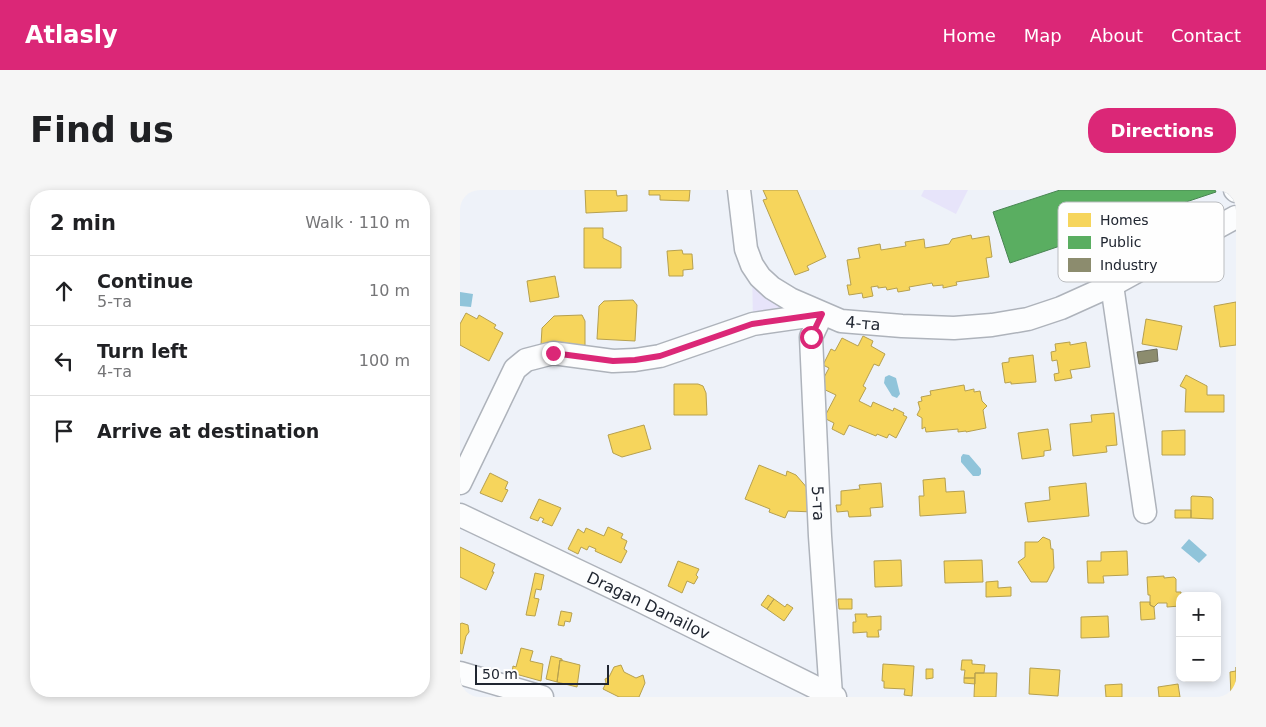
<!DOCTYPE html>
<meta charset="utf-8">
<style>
:root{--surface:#fff;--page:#f6f6f6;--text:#202124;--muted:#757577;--line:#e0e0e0;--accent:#db2777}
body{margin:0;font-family:"DejaVu Sans",sans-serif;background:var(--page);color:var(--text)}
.controls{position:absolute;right:15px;bottom:15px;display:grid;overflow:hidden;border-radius:10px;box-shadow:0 2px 8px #0003}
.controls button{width:45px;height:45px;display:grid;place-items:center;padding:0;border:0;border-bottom:1px solid var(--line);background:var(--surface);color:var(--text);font:25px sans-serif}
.scale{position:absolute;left:15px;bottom:12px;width:134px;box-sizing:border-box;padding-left:5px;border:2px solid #202631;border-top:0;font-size:14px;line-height:18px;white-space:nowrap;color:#202631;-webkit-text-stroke:4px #fefefe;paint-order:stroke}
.stop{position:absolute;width:15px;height:15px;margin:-11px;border:4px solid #db2777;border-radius:50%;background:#fff}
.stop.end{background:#db2777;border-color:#fff;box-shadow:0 1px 5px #0008}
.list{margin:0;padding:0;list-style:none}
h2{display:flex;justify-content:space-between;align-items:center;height:65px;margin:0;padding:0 20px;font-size:21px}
h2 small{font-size:16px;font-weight:400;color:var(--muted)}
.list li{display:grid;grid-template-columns:32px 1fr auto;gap:15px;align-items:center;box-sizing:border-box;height:70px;padding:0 20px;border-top:1px solid var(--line)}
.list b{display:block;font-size:19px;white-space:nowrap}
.list p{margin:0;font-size:16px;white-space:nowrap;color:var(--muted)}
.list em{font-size:16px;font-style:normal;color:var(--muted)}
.icon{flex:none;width:28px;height:28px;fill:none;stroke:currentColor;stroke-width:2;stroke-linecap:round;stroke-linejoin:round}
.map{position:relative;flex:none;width:776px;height:507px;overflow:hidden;border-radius:20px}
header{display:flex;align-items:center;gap:30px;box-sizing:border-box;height:70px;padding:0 25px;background:var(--accent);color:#fff}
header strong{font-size:24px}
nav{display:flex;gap:28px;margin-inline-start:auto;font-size:18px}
.intro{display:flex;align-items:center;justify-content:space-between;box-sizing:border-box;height:120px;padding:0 30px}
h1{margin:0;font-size:35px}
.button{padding:12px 22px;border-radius:20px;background:var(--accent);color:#fff;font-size:18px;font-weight:700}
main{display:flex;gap:30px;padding:0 30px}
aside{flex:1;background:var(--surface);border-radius:20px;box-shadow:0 2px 8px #0003}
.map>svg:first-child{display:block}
</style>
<header>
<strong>Atlasly</strong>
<nav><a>Home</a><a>Map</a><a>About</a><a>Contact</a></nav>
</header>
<div class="intro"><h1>Find us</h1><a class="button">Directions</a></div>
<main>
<aside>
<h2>2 min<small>Walk · 110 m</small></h2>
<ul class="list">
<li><svg class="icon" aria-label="ahead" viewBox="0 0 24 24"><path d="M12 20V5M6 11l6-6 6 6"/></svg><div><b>Continue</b><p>5-та</p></div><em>10 m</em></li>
<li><svg class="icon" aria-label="left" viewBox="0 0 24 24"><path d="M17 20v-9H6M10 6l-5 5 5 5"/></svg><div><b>Turn left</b><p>4-та</p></div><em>100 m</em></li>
<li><svg class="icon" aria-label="arrive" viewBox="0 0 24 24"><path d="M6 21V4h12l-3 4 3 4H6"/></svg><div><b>Arrive at destination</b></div></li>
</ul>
</aside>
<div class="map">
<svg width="776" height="507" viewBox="0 0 776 507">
<rect width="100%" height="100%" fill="#eef2f9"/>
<path fill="#e7e4fa" d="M464,0h44l-12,24 -35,-18z
M292,75l70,49 -69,10z"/>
<path fill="#90c4da" d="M0,102l13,2 -2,13 -11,-1z
M429,185l7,3 4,16 -3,4 -5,-2 -8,-13 1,-6z
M503,264l6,1 12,14v5l-2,2h-6l-12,-14v-5z
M729,349l18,16 -8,8 -18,-15z"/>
<path fill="#f6d55c" stroke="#b6a04f" d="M125,0h31l1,6 10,-1v16l-41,2z
M189,0h41l-1,11 -29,-1v-5h-11z
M303,0h34l29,67 -19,9 2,4 -14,5 -32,-75 4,-1z
M124,38h19v10l18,9v21h-37z
M511,45l1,4 17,-3 3,21 -6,1 3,19 -33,5 1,3 -14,3v-3l-10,1 -1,-3 -23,4 1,3 -12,2 -1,-4 -10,2 -1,-3 -8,1v-2l-7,1 2,9 -10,2 -1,-5 -13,2 -2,-10h4l-4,-25 13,-2 -2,-10 22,-4 1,6 25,-4 -1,-4 19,-3 1,9 24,-4 3,-5z
M222,60l1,4h9l1,15 -10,1v6h-14l-2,-25z
M95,86l4,21 -29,5 -3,-21z
M173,110l4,5 -2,36 -38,-2 2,-33 5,-5z
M776,112v43l-16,2 -6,-41z
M6,123l11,6 2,-4 17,10 -2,3 9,5 -14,28 -29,-16v-21z
M122,125l3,6v25l-44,-1 1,-17 12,-12z
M686,129l36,7 -5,24 -35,-6z
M403,146l10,5 -2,5 14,8 -6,12 -5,-2 -11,22 3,2 -7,13 12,6 2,-5 20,9 1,-3 10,5 -1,2 4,2 -11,21 -7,-4 -2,4 -10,-4 -1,2 -27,-11 -5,10 -12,-6 2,-6 -10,-5 12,-23 -17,-8 10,-19 -6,-3 8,-16 4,2 7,-13 16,8z
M610,152v3l16,-3 4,25 -20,3 2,8 -17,3 -1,-7 5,-1 -2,-13 -5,1 -1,-9 5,-1 -1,-7z
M573,165l3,27 -25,2v-2l-6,1 -3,-20 7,-1v-4z
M726,185l21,11v9h17v17h-39l1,-23 -6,-3z
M214,194h24l5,2 3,7 1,22h-33z
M504,195l1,6 9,-2v3l6,-1 2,10 5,5 -4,4 3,18 -20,4v-1l-8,1v-3l-32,3 -1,-5 -3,2v-11l-5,-3 3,-6 -2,-7 4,-1 -1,-4 10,-2 -1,-4z
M654,223l3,32 -11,1 1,6 -34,4 -3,-32 22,-2 -1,-7z
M184,235l7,24 -29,8 -9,-4 -5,-18z
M588,239l3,21 -7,1v5l-22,3 -4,-26z
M725,240v25h-23v-24z
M299,275l27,11 1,-5 9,4 19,22 -1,15 -26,-1 -3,7 -16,-6 1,-3 -25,-10z
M30,283l18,9 -3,7 3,1 -6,12 -22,-9z
M485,288l1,14 18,-1 2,22 -46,3 -1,-20h5l-1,-16z
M421,293l2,24 -13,1 1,8 -22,1 -1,-6 -11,1 -1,-7h5v-14l19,-2 -1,-4z
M626,293l3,33 -61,6 -3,-19 25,-3 -1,-13z
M732,306l19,1 2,2v20l-22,-1v-21z
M79,309l22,9 -9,18 -10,-4 2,-3 -4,-2 -2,4 -8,-3z
M715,320h16v8h-16z
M148,337l15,7 -2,4 6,3 -3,8 3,2 -6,12 -26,-12 1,-2 -7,-3 -2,4 -6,-3 -3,7 -10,-5 10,-20 6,4 2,-5 18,8z
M583,347l7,3 1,9h2l1,19 -7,14h-16l-13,-20 7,-5v-15h13z
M0,357l35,17 -3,8h2l-8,18 -26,-13z
M667,361l1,24 -25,1 1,7h-16l-1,-22h14v-9z
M441,370l1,26 -27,1 -1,-26z
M522,370l1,22 -38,1 -1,-22z
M218,371l21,8 -3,6 2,2 -4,7 -7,-3 -5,12 -14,-7z
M75,383l9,2 -3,15 -5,-1 -2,9 5,1 -4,17 -9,-1z
M704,386v2l10,-1 2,2v13h5l-1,14 -13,1v-4h-9l-4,4 -4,-2v-10h-2l-1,-18z
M538,391v7l13,-1v9l-25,1v-15z
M308,405l6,4 -7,10 -6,-4z
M314,409l11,8 2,-3 6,4 -9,13 -17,-12z
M378,409h14v10h-13z
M680,412h10v3l4,2 1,12 -14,1z
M101,421l11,2 -2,9 -5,-1 -1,5 -6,-1z
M395,424h12v3l14,-1v14h-3l1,7h-12v-5l-14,1v-11h3z
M648,426l1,21 -28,1v-21z
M2,433l6,2 1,7 -3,4 -4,18 -2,-1v-29z
M61,458l12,3 -3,10 13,3 -2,17 -29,-8 1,-7 3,1z
M91,466l11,3v2l-2,-1 -3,22 -11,-3z
M100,470l20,5 -3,22 -20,-5z
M502,470h10v4l13,1 -1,8h-9v5h-11l1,-8h-4z
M423,474l31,2 -2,30 -8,-1 1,-6 -21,-1v-7h-2z
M161,475l3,7 12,6 7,-3 2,8 -6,14h-20l-16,-8 3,-6 -1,-4 4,-2 5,-10z
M776,477v30h-5l-1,-25 6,-1z
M570,478l30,2 -2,26 -29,-2z
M466,479h7v9l-7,1z
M515,483h22l-1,24h-22z
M504,488h11v6l-11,-1z
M662,494v13h-16l-1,-12z
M718,494l2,13h-21l-1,-10z"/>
<path fill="#5aae61" stroke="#498553" d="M600,0h155l1,2 -84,28 -2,-5 -72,24 2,7 -50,17 -17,-51z"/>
<path fill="#8c8c6e" stroke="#6c6d5c" d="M697,159l1,12 -19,3 -2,-12z"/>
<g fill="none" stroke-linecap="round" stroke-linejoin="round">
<defs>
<g id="minor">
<path id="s1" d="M279,0l7,59 6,16 8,12 12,11 18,11 51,22 61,5 52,2 38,-3 36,-6 33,-11 51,-23 124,-68"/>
<path d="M775,0l1,1"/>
<path d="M652,95l33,227"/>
<path id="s2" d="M362,124l-11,23 9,199 11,159"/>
<path d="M0,293l55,-114 11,-9 27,-7 60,8 22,-1 25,-4 93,-32 69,-10"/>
<path id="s3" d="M0,325l179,85 196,97"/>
<path d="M0,483l82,24"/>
</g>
</defs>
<use href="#minor" stroke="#aeb3bb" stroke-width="25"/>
<use href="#minor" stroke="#fcfdfe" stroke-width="22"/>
</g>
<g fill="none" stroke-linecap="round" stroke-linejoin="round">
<path stroke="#db2777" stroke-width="6" d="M93,163l60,8 22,-1 25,-4 92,-32 70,-10 -11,23"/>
</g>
<g text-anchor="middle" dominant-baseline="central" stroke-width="5" stroke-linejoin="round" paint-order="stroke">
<g font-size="16" fill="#202631" stroke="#fefefe">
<text stroke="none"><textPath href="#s1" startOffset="206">4-та</textPath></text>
<text stroke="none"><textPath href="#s2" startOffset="192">5-та</textPath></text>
<text stroke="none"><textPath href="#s3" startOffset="209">Dragan Danailov</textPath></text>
</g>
</g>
<rect x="598" y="12" width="166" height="80" rx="8" fill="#fefefe" stroke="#bbbdc0" stroke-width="1"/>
<rect x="608" y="23" width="23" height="14" fill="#f6d55c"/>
<rect x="608" y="46" width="23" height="13" fill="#5aae61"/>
<rect x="608" y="68" width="23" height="14" fill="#8c8c6e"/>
<g font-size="14" fill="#202631">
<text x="640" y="35">Homes</text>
<text x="640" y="57">Public</text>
<text x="640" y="80">Industry</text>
</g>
</svg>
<div class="controls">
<button>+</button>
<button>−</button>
</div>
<div class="scale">50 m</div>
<div class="stop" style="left:351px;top:147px"></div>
<div class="stop end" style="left:93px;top:163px"></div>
</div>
</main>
